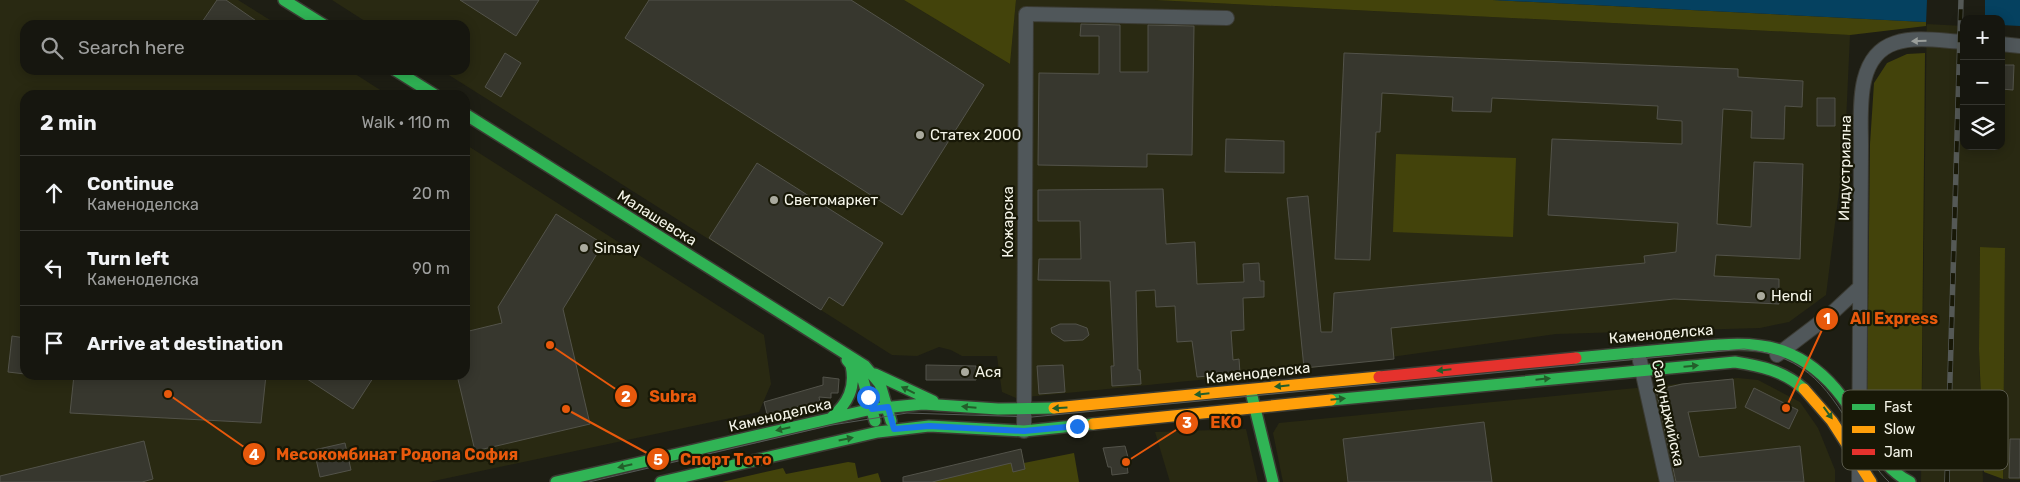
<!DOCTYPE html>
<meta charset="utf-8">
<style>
:root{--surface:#16160f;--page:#23231d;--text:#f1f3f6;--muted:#9e9f9e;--line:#35352f}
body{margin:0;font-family:Rubik,sans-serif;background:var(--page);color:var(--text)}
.controls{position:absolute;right:15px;top:15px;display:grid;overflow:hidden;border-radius:10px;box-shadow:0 2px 12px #0003}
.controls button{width:45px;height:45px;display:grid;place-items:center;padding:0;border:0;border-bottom:1px solid var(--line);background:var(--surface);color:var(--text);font:25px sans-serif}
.stop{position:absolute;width:15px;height:15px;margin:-11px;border:4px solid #1a73e8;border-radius:50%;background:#fff}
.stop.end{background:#1a73e8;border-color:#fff;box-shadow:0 1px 5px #0008}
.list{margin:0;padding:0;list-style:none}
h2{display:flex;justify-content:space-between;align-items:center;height:65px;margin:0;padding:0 20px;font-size:21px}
h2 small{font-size:16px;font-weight:400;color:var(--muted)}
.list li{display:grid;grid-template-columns:32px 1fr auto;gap:15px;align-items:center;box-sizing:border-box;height:75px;padding:0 20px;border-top:1px solid var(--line)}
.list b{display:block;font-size:19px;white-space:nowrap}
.list p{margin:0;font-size:16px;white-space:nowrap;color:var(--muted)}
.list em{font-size:16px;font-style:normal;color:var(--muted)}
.icon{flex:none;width:28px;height:28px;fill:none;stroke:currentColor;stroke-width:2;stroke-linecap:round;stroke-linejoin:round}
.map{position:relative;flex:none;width:2020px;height:482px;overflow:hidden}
.search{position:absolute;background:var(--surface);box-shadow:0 2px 12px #0003;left:20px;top:20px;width:450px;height:55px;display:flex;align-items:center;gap:12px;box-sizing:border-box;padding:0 18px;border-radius:15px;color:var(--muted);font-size:19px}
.panel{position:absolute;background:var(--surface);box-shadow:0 2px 12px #0003;left:20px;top:90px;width:450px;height:290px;border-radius:15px}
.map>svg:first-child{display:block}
</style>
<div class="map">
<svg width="2020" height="482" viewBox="0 0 2020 482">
<rect width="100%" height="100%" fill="#1e1e14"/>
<path fill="#292912" d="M0,0h238l40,25h-253v45h324l39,25h-363v280h440v-231l299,191 7,49 -12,28 -330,70h-429z
M332,0h572l106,64 6,-64h139l695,35 -5,109 -19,151 -37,27 -29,6 -204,6 -266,37 -274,27 -14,-6 -5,-36h-35l-11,-6 -12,-3 -22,9 -25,-1 -451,-285h24v-45h-94z
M1927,0l37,19v127h37v-94l19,1v427l-17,-1 2,-231 -25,-1 -1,102 4,133h-62z
M1738,378l20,2 42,22 18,26 17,42v12h-552l-10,-49 6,-10z
M1246,429l12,53h-88l-15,-50z"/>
<path fill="#43430b" d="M904,0h112l-6,64z
M1155,0h338l433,22v4l-76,9z
M1925,53l-4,416c-32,-7 -44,-33 -54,-62l3,-263 4,-61 13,-20 20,-9z
M1396,154l120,4 -3,79 -120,-5z
M1980,247l25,1 -2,231 -19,-7 -5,-123z
M1021,449l3,14 50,-10 5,29h-160z
M848,462l7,1 3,15 20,-5 3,9h-159l61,-14 3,6z"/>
<path fill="#054160" d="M1493,0h527v26l-19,-1v-6h-37v5z"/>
<path fill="#1e1e14" d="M1927,0h58v19h-21v7l-38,-2z"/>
<path fill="#37372e" stroke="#53534a" d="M217,0h9l36,25h-62z
M460,0h79l-23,36z
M649,0h202l133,85 -82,130 -277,-177z
M1081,24l39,1v47h28v-47l46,1 -2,129 -45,-1v13l-109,-2 1,-92 60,1v-38h-19z
M505,53l16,10 -20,34 -16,-10z
M1344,53l394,16v8l65,4 -1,26 -17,-1 -1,33 -33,-1 1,-27 -29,-2 -6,115 34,3 3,-65 49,2 -3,95 -84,-4 -2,21 65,3v25l-105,-5 -283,29 3,31 -90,9 -17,-170 21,-2 13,136h11l2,-39 311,-30 -1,-7 32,-4 2,-29 -130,-8 4,-76 130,5v-23l-25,-2 1,-13 -166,-8 -1,14 -39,-1 1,-14 -71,-4 -2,39h-4l-6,128 -35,-1z
M2001,65h13l-1,25 -12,-1z
M1817,98h18v28h-18z
M1226,139l58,2v32l-59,-1z
M757,163l126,80 -40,63 -14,-9 -8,13 -112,-72z
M1163,189l3,55 29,-2 2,42 47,-2 -1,-18 16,-1 1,18h4v16l-21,1 1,32 -13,1 2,29 6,-1 1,14 -43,4 -5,-36 -15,1 -2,-36 -19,1 -1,-17 -19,1 2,79h2l1,14 -29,2 -1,-20h3l-4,-85 -72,-1 1,-21h42l-1,-38h-42v-31z
M556,214l47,30 -40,65 27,115 -115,27 -18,-76h8v-43l37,-9 -4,-16z
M1060,324h16l11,4 2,7 -6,5 -19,1 -12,-8 -1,-5z
M12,336l13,2v36l-17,-2z
M926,365l50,1v14h-50z
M1063,365l2,27 -26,2 -2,-28z
M74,375h192l-5,48 -191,-10z
M301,375h74l-22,34z
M823,377l16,2 -1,14h-7v5l-12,-1 1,5 -53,12 -3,-12 59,-17z
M1733,379l3,29 -48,4 11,45 101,-11 4,36h-128l-20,-92 26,-6z
M1754,388l44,22 -9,19 -44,-22z
M1484,422l8,60h-144l-5,-43z
M2010,439h10v39h-11z
M144,441l9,38 -11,3h-142v-6z
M345,443l6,27 -31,7 -6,-27z
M1125,446l5,19h-3l1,8 -16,2 -1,-8h-3l-5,-19z
M1021,449l4,20 -12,3 -2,-9 -79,19h-29v-5z"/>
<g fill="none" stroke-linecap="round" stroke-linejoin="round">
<defs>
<path id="street" d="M2001,44l19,2
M1777,355l54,-41 29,-27
M1640,361l27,121
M1024,431l2,-417 201,4
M1859,482l2,-337c0,-34 -6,-89 34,-102 21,-7 47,-2 69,-1"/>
<path id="fast" d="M284,0l40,25
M395,70l40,25
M465,114l400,252 15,18 11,37
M1576,358c32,-3 65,-6 98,-9 35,-3 75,-10 109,2 24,9 44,26 59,46 23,30 33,67 68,85
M847,360l16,20 12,41
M875,374l58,27
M1252,396l21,86
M1331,400l404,-38c26,4 49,9 69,27
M831,418c17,-15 25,-30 20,-53
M556,482l316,-73 51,-5 75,5 56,-1
M661,482l217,-50 51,-6 95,5 69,-7"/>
<path id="slow" d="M1804,389l28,32 39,61
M1054,408l325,-31
M1093,424l238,-24"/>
<path id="jam" d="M1379,377l197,-19"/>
</defs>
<use href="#street" stroke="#3b3b33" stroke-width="16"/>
<use href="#fast" stroke="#3b3b33" stroke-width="14"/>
<use href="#slow" stroke="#3b3b33" stroke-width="14"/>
<use href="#jam" stroke="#3b3b33" stroke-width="14"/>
<use href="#street" stroke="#50575a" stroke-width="14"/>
<use href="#fast" stroke="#30b455" stroke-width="11"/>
<use href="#slow" stroke="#ff9f0a" stroke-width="11"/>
<use href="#jam" stroke="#e5322d" stroke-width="11"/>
<path stroke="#555956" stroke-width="1" d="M589,482l243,-57 75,-12 125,4 712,-68c65,7 85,41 116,93 9,14 17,29 29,40"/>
<defs>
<path id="rail" d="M1947,482l14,-482"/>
</defs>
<use href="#rail" stroke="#555956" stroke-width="5.5"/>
<use href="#rail" stroke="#181807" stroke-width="4" stroke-dasharray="11" stroke-linecap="butt"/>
</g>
<defs><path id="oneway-solid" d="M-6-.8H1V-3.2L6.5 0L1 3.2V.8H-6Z" transform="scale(1.25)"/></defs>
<use fill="#9a9e9a" href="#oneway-solid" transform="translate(1919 41) rotate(179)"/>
<g fill="#235e2a">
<use href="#oneway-solid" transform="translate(1691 366) rotate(-5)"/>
<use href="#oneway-solid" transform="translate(1444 370) rotate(174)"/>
<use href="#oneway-solid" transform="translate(1543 379) rotate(-6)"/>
<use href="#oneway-solid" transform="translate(1282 386) rotate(174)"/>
<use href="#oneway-solid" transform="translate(908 390) rotate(-154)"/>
<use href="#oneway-solid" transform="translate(1202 394) rotate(174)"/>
<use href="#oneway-solid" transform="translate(1338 399) rotate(-6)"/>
<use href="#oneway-solid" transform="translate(969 407) rotate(-175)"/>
<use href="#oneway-solid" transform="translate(1060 408) rotate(176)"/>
<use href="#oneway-solid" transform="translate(1828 413) rotate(54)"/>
<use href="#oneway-solid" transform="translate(783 429) rotate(167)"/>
<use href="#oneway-solid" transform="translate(846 439) rotate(-12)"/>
<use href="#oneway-solid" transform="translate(625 466) rotate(167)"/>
</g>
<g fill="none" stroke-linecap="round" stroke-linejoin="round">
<path stroke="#1a73e8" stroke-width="6" d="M868,397l4,12 16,-2 6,22 35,-3 95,5 53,-5"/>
</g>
<g fill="#aaaa9e" stroke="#181807" stroke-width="2">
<circle cx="920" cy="135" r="5"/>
<circle cx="774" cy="200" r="5"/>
<circle cx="584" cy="248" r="5"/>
<circle cx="1761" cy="296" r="5"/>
<circle cx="965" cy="372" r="5"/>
</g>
<g text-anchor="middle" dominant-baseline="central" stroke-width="4.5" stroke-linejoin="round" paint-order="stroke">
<g font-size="15" fill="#f5f5e9" stroke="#181807" text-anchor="start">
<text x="930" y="135">Статех 2000</text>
<text x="784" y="200">Светомаркет</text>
<text x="594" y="248">Sinsay</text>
<text x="1771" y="296">Hendi</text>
<text x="975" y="372">Ася</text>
</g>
<g font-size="15" fill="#f5f5e9" stroke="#181807">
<text transform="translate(1845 168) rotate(-89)">Индустриална</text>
<text transform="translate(657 218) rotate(32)">Малашевска</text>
<text transform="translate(1008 222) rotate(-90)">Кожарска</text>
<text transform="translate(1661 334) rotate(-5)">Каменоделска</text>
<text transform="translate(1258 373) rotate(-6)">Каменоделска</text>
<text transform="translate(1668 413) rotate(78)">Сапунджийска</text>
<text transform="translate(780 415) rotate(-13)">Каменоделска</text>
</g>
</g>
<rect x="1842" y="390" width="166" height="80" rx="8" fill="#181807" stroke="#5a5a4b" stroke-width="1"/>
<rect x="1852" y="404" width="23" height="6" fill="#30b455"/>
<rect x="1852" y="426" width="23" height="7" fill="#ff9f0a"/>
<rect x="1852" y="449" width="23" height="6" fill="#e5322d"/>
<g font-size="14" fill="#f5f5e9">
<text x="1884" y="412">Fast</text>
<text x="1884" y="434">Slow</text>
<text x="1884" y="457">Jam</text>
</g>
<path fill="none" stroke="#e8590c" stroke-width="2" d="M1786 408L1827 319M550 345L626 396M1126 462L1187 423M168 394L254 454M566 409L658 459"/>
<g fill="#e8590c" stroke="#181807" stroke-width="2">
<circle cx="1786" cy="408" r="5"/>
<circle cx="550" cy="345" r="5"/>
<circle cx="1126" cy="462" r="5"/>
<circle cx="168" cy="394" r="5"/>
<circle cx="566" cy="409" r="5"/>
<circle cx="1827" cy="319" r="12"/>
<circle cx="626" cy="396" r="12"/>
<circle cx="1187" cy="423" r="12"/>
<circle cx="254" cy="454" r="12"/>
<circle cx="658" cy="459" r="12"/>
</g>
<g font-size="15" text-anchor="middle" font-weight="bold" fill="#fff">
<text x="1827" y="324">1</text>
<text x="626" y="402">2</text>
<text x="1187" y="428">3</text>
<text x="254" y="460">4</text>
<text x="658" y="465">5</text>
</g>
<g font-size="16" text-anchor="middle" font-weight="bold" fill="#e8590c" stroke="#181807" stroke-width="4.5" stroke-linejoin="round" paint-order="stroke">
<text x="1894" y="324">All Express</text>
<text x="673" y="402">Subra</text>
<text x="1226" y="428">EKO</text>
<text x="397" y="460">Месокомбинат Родопа София</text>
<text x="726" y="465">Спорт Тото</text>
</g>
</svg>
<div class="controls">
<button>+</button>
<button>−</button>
<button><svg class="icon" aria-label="layers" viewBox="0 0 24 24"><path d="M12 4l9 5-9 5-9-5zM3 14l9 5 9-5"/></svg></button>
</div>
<div class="stop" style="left:868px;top:397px"></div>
<div class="stop end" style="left:1077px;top:426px"></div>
<div class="search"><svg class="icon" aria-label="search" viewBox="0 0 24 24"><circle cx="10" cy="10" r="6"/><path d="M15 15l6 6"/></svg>Search here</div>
<section class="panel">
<h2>2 min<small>Walk · 110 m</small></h2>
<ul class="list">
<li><svg class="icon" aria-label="ahead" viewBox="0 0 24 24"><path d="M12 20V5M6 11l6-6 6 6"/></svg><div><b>Continue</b><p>Каменоделска</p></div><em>20 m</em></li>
<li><svg class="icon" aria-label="left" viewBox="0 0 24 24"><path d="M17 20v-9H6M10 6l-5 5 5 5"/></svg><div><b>Turn left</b><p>Каменоделска</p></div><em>90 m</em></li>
<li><svg class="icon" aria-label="arrive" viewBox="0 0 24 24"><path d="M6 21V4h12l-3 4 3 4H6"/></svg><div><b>Arrive at destination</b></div></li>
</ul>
</section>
</div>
